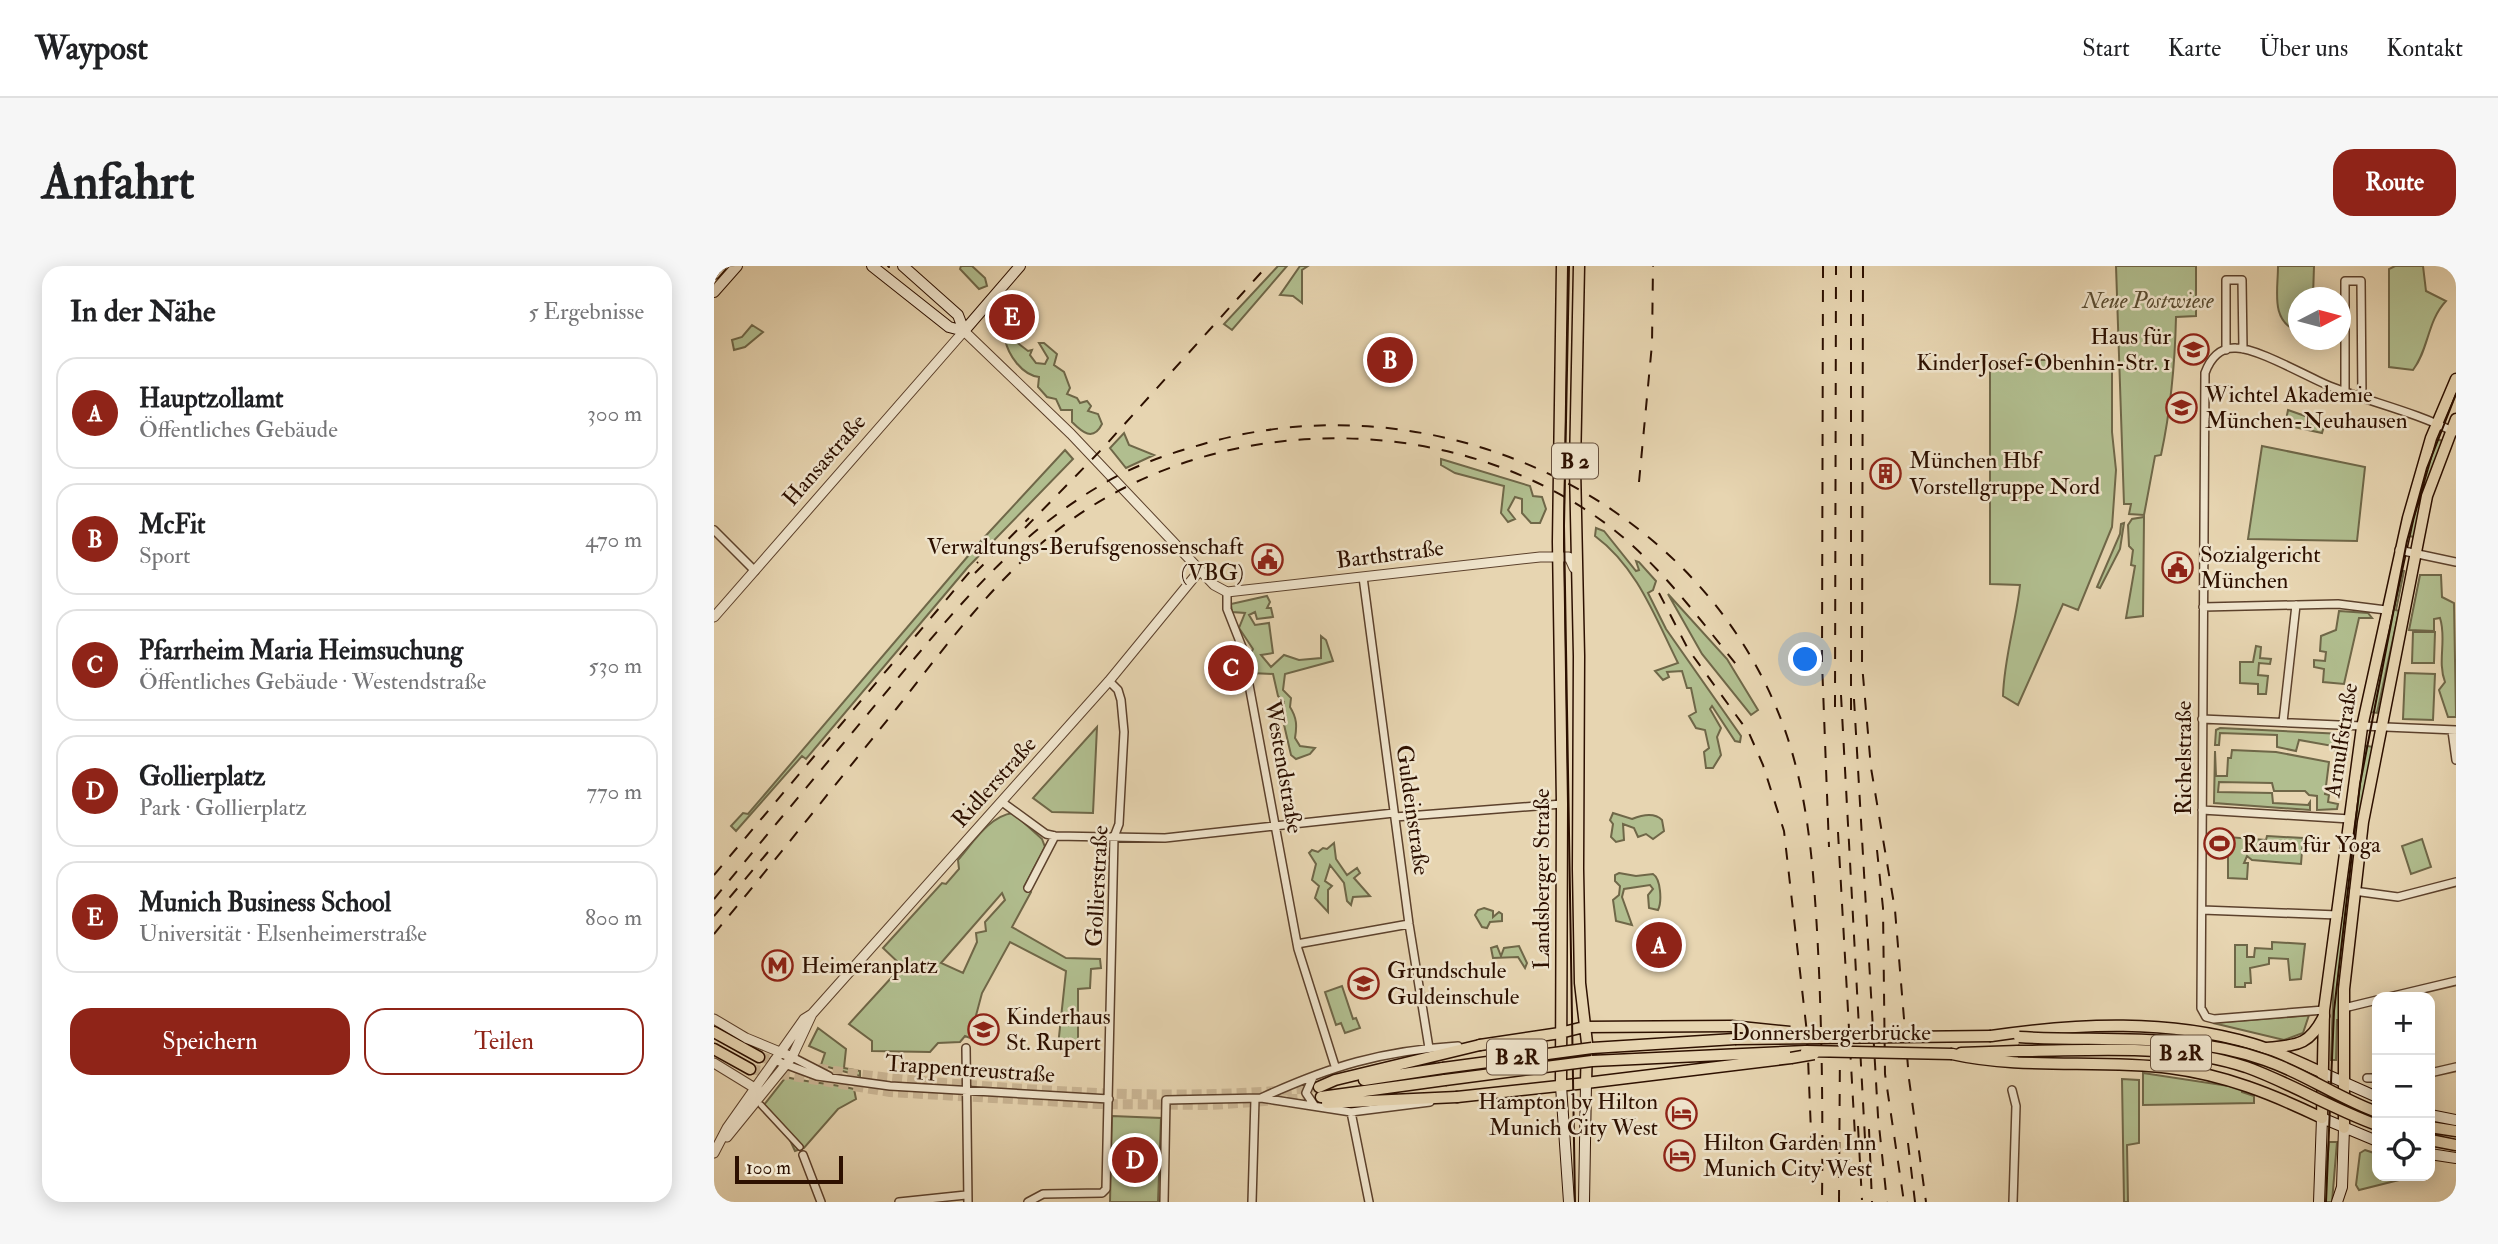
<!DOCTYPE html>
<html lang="de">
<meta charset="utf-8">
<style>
:root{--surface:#fff;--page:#f6f6f6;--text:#202124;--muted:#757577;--line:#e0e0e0;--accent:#8f2418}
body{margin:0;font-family:"IM FELL Double Pica",serif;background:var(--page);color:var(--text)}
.controls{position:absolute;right:21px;bottom:21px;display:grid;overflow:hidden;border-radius:14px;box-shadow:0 4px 18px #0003}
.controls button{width:63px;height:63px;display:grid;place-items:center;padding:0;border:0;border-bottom:2px solid var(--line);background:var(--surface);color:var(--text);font:35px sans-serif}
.compass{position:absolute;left:1574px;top:21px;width:63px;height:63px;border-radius:50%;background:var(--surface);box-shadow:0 4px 18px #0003;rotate:84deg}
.scale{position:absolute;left:21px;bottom:18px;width:108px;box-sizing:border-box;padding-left:7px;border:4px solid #2d1000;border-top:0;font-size:19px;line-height:24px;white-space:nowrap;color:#2d1000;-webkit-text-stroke:5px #efe4cc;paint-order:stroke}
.you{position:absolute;left:1092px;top:394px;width:24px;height:24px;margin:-18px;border:5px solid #fff;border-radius:50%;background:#1a73e8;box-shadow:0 0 0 10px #1a73e833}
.badge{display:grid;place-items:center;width:46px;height:46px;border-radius:50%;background:var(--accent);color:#fff;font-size:23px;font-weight:700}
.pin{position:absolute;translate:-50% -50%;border:4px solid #fff;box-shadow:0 2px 7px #0006}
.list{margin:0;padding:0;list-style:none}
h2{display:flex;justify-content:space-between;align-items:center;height:91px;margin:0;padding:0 28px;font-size:30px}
h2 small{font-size:23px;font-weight:400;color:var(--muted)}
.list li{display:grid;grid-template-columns:46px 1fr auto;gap:21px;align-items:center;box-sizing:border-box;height:112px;margin:0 14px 14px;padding:0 14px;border:2px solid var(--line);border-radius:21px}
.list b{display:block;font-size:26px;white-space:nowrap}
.list p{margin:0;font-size:23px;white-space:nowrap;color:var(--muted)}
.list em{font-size:23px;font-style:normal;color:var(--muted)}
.actions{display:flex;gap:14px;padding:21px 28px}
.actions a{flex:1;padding:16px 0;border:2px solid var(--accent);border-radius:21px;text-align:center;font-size:24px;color:var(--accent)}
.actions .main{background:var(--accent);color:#fff}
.icon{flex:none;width:38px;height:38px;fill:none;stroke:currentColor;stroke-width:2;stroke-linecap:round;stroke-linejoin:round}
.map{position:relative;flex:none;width:1742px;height:936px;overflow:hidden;border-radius:21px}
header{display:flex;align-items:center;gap:42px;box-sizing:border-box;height:98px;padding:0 35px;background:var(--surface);border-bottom:2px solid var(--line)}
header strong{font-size:33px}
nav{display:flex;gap:38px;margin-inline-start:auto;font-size:24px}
.intro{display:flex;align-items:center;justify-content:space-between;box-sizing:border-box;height:168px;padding:0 42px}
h1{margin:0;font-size:49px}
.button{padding:18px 32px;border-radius:21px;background:var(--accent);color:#fff;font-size:24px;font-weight:700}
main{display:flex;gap:42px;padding:0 42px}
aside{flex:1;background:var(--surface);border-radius:21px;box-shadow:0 4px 18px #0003}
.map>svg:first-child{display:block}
</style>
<header>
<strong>Waypost</strong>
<nav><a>Start</a><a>Karte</a><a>Über uns</a><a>Kontakt</a></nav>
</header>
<div class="intro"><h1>Anfahrt</h1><a class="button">Route</a></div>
<main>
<aside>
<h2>In der Nähe<small>5 Ergebnisse</small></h2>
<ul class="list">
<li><span class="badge">A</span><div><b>Hauptzollamt</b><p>Öffentliches Gebäude</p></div><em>300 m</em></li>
<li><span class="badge">B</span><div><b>McFit</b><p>Sport</p></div><em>470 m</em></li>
<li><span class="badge">C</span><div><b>Pfarrheim Maria Heimsuchung</b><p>Öffentliches Gebäude · Westendstraße</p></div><em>530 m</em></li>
<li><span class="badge">D</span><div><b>Gollierplatz</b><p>Park · Gollierplatz</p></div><em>770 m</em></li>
<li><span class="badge">E</span><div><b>Munich Business School</b><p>Universität · Elsenheimerstraße</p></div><em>800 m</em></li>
</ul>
<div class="actions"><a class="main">Speichern</a><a>Teilen</a></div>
</aside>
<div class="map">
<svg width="1742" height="936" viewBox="0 0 1742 936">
<rect width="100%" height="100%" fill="#e7d5b1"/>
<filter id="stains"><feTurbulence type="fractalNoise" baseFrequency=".00286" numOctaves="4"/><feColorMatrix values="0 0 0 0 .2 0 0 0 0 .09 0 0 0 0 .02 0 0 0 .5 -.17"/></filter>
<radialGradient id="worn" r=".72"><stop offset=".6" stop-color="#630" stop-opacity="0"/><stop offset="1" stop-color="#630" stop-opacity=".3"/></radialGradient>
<path fill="#b1be8f" stroke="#6f6748" stroke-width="2" fill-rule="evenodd" d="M247,0h11l13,12 2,8 -8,3 -19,-20z
M564,0h9l-55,64 -8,-6z
M586,0h8l-6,4v33l-9,-7 -13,-1z
M1402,0h80v50l-20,1c-1,47 -5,91 -15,138l-6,1 -11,59 -15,-1 2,-10h-7z
M1564,0h36l-1,31 -15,1v34c-28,-12 -20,-40 -20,-66z
M1681,0h28l3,25 20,10c-19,20 -17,48 -33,69l-24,-3v-98z
M38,59l11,7 -18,15 -11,3 -2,-10 10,-3z
M296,71l18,14 4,-1 -2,5 6,8 9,1 3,-6 -9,-15h5l13,11 -3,11 10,7 6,16 -3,6 10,4 3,5 7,-2 4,5 -3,5 10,3 4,10c-9,18 -20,8 -30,-2v-12h-11l-5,-11 -9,-2 -9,-10 1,-10c-17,-2 -31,-22 -34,-38z
M1276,94h117l5,7v65l4,38 -4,57 -34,83 -15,-6 -45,101 -15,-9c1,-38 13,-74 17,-111l-30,-1z
M1574,144l37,13 -3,10 -37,-8z
M410,167l5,12 25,10 -28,13 -16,-20z
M1722,173l7,2 -29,96 -9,-2z
M1548,180l103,21 -8,74 -109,-2z
M351,184l8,9 -105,108 -162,192 -4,-3 -66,75 -5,-5 12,-13 5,1 232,-272z
M727,193l89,27 3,10 9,1 4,12 -6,14h-9l-9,-10v-14l-7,-2 -7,13 7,9 -7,3 -7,-9 3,-27 -49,-13 -14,-8z
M1430,251l-1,99 -17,2 9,-52 -4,-1 2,-15 -4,-4 -1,-21 4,-6z
M1410,257l-4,26 -20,39 -3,-1 23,-53 1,-10z
M882,262l8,3 32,40 3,-1 -3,-9 3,1 17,19 -3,9 -5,3 18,36 75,107 -1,6 -5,-1 -23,-35 -2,3 11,19 -4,9 4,18 -8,13h-7l-2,-16 5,-4 -4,-18 -9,-2 -7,-12 7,-4 -5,-24h-4l-5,-17 -15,1 2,5 -6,3 -8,-9 23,-8c-23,-46 -41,-96 -83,-127z
M1685,304l5,1 -8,39 3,1 -22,102 -7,-1z
M1706,309h21l1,22 12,6 2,114h-8l-9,-27 6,-8c-8,-21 2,-43 -5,-64l-6,1v12l-25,-1z
M954,328l59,65 31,51 -7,5 -49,-61z
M553,330l3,6 -3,6h4l2,9 -16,2 -2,-7 -6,3 6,10 14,-2 4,30 -12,2 10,12 13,-12 15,5 22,-2v-22l5,4 7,21 -48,13 -2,16 8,8 -1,9c7,11 7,19 5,31l5,8 15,2 -5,6 -14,5 -5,-4 -9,-39 2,-14 -6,-6 -5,-22 -22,-1 -2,-16 4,-8 -14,-21 6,-15 -13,-1 -1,-8z
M1625,345l29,2 4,5h-13l-15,66 -21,-2 1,-13 -10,-2v-7l11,1 1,-9 -6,-1 1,-15 15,-6z
M1699,366h22l-1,31h-22z
M1542,380l5,1 -1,11 11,1 -1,5 -11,-1 -1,12 10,1 -2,18h-8v-10l-18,-1v-21h13z
M1691,407l30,1 -2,46 -30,-1z
M383,461l-4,86 -41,-1 -19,-14z
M1506,462l123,6 5,6 -5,12 -10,-2v-4l-34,-6 -3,11 -19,-4v-12l-57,-2 -1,12h-4l1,-15z
M1648,479l11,2 -12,62 -21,211h-3l-1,40h-5l3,-93z
M1518,484l44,2 53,10 -4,32 4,1 -1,7 10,2 -1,5 -20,1v-14l-8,-1 -4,-4h-31l-2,-8 -53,-1 -1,10 54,1 1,10 35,2 2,-3v8l-96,-7 1,-52 1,25h11l1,-18h3z
M299,547l29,26 3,8 -21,40 7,5 -19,35 54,31 34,1 1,9 -10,1 -1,19 -12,1v59l-20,-2 8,-75 -56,-29 -28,51 -12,45 -5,-2 -5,6 -22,1 -8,9 -58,-1v-10l-23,-17 53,-58 -19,-18 59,-65 4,1 13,-15 -1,-9c15,-17 31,-44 55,-47zM288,627l3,7 -20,22 1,9 -10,2 1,9 -14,31 -22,-10z
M899,547l19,6c10,-4 22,-7 30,1l2,11 -11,8 -7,-5 -8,3 -4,-9 -11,-4 1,16 -8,2 -5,-5 2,-13 -3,-4z
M1553,570l36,2 -2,26 -49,-4 -5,-4 -3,7h4l-1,16 -19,-1v-41l38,3z
M1708,573l9,28 -20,7 -9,-28z
M620,577l2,16 11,16 10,-7 3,5 -6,5 16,18 -17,1 -2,8 -4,-4 -3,-18 -14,-18 -5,16 7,5 -4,4v22l-13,-14 4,-12 -7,-6 4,-16 -7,-11 3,-3 6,2 5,-4 4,1z
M905,607l17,3 17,-2c8,5 9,28 5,36l-9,-2 -1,-13 5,-6 -3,-4 -26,4 -2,8 10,28 -16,-4 -3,-21 6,-5 1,-9 -5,-5v-6z
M770,642l9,3v6l6,-5 3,2v7l-12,1 -3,6 -5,-1 -7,-12 3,-5z
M1558,676l33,2 -4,35 -11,1 -2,-21 -19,-1v6l-19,4 1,15h-6v4h-10v-42h12v12h7l1,-9 17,1z
M783,680l4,10 3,-8 15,-2 8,17 -2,5 -7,-11 -25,1 -2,-10z
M628,720l11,33 3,-1 4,10 -15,5 -4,-10 -5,2 -11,-33z
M1595,749l-6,18 -19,7 -71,-17z
M104,762l28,21 -2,19 16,3v5l-39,-11 4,-12 -16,-7z
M1429,807l99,15v4l12,4v7l-111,2z
M72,811c23,6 44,6 68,12l2,10 -18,10 -34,39 -9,3 -12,-26 -19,-20z
M1408,813l17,1v63l-12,2 1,57h-4z
M398,850l49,2 -3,84h-48z
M1615,876h8l-5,60h-9z
M1651,884l12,4v22h38l-56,14 -3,-5 4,-32z"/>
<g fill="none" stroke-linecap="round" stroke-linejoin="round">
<path stroke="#cbb796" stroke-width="10" stroke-dasharray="10 5" stroke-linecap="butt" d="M45,791c79,18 156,24 237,30 108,8 215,12 323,0
M36,803l140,23 208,12 113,1 110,-8"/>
<defs>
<path id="pedestrian" d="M47,839l39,42"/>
<path id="minor" d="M1739,0l3,3
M1512,84v-70h16l1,69
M1631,126v-111h16l1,117
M0,264l41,41
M1685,284l57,12
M649,311l46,347 20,124
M513,326v17l15,38 56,302 37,117
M1489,341l135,-3 48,6
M1488,453l254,11
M1569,456l13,-117
M1738,465l4,29
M288,536l44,32 9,2 110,2 229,-25
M1488,544l148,9
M681,551l167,-13
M314,622l27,-52
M1640,625l44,6 58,-15
M1488,644l136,5
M583,678l112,-20
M1675,731l67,-16
M1630,742l33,-8
M1610,744l-110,9 -8,-2 -5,-9 4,-635c5,-14 15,-26 31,-25 22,0 73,30 96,39 41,16 83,25 122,45
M252,782l2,154
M78,791l37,19
M60,794l43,16 73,10 219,13
M1716,807l26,-6
M599,811l-7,16 8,12
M1653,812h10
M1298,824l4,16 -3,96
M547,832c70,-32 120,-47 197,-52
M637,846l18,90
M89,889l18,47
M185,936l67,-7
M314,936l15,-8 59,-1 4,-4 8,-352 5,-13 5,-92 -3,-32 -3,-10 -9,-9
M450,936l2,-102 95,-2 90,14 79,-10
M538,936l3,-103"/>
<path id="tertiary" d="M0,351l250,-286 107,103 143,151 13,7 313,-35h29l5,11
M0,753l32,19 46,19
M0,797l44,27
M13,871l65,-80 20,-43
M0,887l13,-25 77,-109 8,-5 297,-333 91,-111"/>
<path id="secondary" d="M158,0l77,61 15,4
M189,0l55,49 6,16
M0,8l7,-8
M0,26l23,-26
M250,65l56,-65
M1609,807l54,24
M847,820l8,116
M1716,849l26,5
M1716,888l26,4
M870,936l2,-119
M1605,936l3,-84 55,23
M1623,936l5,-15 2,-59"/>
<path id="primary" d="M766,779l80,-12 24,-6
M847,820l1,-282 -4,-262 4,-276
M743,831l129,-14 1,-40 -7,-60 -2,-114 1,-213 -4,-189 4,-201
M1608,852l2,-108 38,-283 46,-209 23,-80 25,-59
M1630,862v-139l19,-167 64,-326 29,-77"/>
<path id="trunk" d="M870,761l147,-1
M0,766l45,25
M1277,770c87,-13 178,-17 262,8 24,7 47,19 70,29
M878,782l143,-9
M1553,782c30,-3 42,-2 57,-32
M0,783l36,20
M1247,787l57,-2
M1238,788c71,16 146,5 218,14 55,7 102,26 152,50
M878,795l214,-10
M650,814l79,-12
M872,817l205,-25
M605,821l16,-7 145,-35
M607,831l124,-17
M613,837l130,-6
M1716,861l26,4
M1716,874l26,5"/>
</defs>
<use href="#pedestrian" stroke="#5c412c" stroke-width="8"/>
<use href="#minor" stroke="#5c412c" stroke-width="10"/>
<use href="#tertiary" stroke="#5c412c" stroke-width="11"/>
<use href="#secondary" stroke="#2d1000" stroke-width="12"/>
<use href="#primary" stroke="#2d1000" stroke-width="13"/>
<use href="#trunk" stroke="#2d1000" stroke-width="13"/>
<use href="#pedestrian" stroke="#efe4cc" stroke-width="5"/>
<use href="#minor" stroke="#efe4cc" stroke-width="7"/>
<use href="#tertiary" stroke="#efe4cc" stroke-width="9"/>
<use href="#secondary" stroke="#efe4cc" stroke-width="10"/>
<use href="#primary" stroke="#e7d5b1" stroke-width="10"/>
<use href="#trunk" stroke="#e7d5b1" stroke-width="10"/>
<path stroke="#2d1000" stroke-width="2" d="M174,0l1,1
M855,0l-5,260 11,676
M1612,936l8,-191 26,-227 47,-243 20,-73 29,-74"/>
<path stroke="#2d1000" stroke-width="2" stroke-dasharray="12 12" stroke-linecap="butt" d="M1109,0l-1,396 7,185
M1149,0l-1,398 9,104 24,142 14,169 17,123
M925,216l13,-138 1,-78
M311,262l78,-80 164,-182
M261,307l54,-55
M945,327l29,56 61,84 14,32 21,66 23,202 5,124
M1127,429l24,444
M1140,433l24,417 9,86
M1121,441l1,-441
M1137,444v-444
M1124,566l17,304
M1163,584l6,58 2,166 19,128
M0,609l264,-313
M0,633c56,-68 112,-135 168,-202 65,-77 127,-157 214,-209 32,-20 68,-33 104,-43 234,-71 507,54 587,291 21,63 26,128 30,194 5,91 6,181 5,272
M0,650l54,-64
M0,668c62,-75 122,-150 183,-226 47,-60 94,-123 153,-172 155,-126 395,-130 555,-13 53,39 93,94 134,145
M1144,860l4,74
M1155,863l3,73
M1194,877l7,59
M1125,936l1,-159"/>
<defs>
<path id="trunk-bridge" d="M1017,760l59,6
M1305,771c83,5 165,-5 246,23 39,13 73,38 112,52
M1021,773l256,-3
M1092,785l146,3
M1304,785c75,0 155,-8 228,16 45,16 86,42 131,58
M1077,792l23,-4
M729,802l149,-20
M731,814l147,-19"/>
</defs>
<use href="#trunk-bridge" stroke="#2d1000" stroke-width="13" stroke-linecap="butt"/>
<use href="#trunk-bridge" stroke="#e7d5b1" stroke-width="10"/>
</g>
<defs>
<symbol id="school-ring" viewBox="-11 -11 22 22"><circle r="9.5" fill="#efe4cc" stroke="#8f2418" stroke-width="1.5"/><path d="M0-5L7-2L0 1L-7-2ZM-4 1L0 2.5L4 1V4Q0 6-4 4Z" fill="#8f2418"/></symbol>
<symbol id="building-ring" viewBox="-11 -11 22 22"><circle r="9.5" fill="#efe4cc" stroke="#8f2418" stroke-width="1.5"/><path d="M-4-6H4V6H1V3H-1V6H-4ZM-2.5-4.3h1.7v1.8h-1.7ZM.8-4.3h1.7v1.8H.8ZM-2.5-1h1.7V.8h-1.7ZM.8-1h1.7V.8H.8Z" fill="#8f2418"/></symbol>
<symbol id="civic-ring" viewBox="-11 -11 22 22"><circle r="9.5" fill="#efe4cc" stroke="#8f2418" stroke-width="1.5"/><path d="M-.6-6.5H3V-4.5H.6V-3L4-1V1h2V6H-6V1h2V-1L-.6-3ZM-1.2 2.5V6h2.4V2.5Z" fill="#8f2418"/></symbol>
<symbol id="stadium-ring" viewBox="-11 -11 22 22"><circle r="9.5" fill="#efe4cc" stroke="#8f2418" stroke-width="1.5"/><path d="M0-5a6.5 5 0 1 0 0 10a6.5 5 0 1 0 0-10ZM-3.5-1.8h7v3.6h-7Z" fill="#8f2418"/></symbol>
<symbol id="metro-ring" viewBox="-11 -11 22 22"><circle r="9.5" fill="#efe4cc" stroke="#8f2418" stroke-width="1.5"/><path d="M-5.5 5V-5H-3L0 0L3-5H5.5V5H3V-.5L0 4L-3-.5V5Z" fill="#8f2418"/></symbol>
<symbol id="hotel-ring" viewBox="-11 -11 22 22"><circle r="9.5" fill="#efe4cc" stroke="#8f2418" stroke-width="1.5"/><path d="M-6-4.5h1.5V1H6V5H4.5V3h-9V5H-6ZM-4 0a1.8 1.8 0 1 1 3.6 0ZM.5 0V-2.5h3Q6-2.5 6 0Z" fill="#8f2418"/></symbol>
</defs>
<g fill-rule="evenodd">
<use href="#school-ring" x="1462" y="66" width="35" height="35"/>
<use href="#school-ring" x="1450" y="124" width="35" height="35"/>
<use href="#building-ring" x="1154" y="190" width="35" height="35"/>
<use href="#civic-ring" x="536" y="276" width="35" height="35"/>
<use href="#civic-ring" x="1446" y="284" width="35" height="35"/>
<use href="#stadium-ring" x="1488" y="560" width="35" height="35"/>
<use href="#metro-ring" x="46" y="682" width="35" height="35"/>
<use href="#school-ring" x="632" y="700" width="35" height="35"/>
<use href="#school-ring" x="252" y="746" width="35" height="35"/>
<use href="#hotel-ring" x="950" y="830" width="35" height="35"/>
<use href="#hotel-ring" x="948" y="872" width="35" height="35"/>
</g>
<g text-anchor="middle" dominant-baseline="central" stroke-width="5" stroke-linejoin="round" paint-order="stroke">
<g fill="#efe4cc" stroke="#67503d" stroke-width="2">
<rect x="838" y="177.5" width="46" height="35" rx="5"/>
<rect x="1437" y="769.5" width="60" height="35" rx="5"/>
<rect x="773" y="773.5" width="60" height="35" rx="5"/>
</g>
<g font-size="21" font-weight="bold" fill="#2d1000">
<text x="861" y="195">B 2</text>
<text x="1467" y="787">B 2R</text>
<text x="803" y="791">B 2R</text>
</g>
<g font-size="23" font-style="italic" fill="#5b4d32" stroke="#efe4cc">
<text x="1434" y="34">Neue Postwiese</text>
</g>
<g font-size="23" fill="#2d1000" stroke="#efe4cc" text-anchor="start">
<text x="1457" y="70" text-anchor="end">Haus für<tspan x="1457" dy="26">KinderJosef-Obenhin-Str. 1</tspan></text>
<text x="1491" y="128">Wichtel Akademie<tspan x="1491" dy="26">München-Neuhausen</tspan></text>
<text x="1195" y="194">München Hbf<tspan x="1195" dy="26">Vorstellgruppe Nord</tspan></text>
<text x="530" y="280" text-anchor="end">Verwaltungs-Berufsgenossenschaft<tspan x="530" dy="26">(VBG)</tspan></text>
<text x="1486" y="288">Sozialgericht<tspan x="1486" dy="26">München</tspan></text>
<text x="1528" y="578">Raum für Yoga</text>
<text x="87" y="699">Heimeranplatz</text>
<text x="673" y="704">Grundschule<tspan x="673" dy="26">Guldeinschule</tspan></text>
<text x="292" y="750">Kinderhaus<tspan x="292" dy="26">St. Rupert</tspan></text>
<text x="944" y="835" text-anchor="end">Hampton by Hilton<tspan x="944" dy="26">Munich City West</tspan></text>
<text x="989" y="876">Hilton Garden Inn<tspan x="989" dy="26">Munich City West</tspan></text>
</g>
<g font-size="23" fill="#2d1000" stroke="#efe4cc">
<text transform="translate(110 194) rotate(-49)">Hansastraße</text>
<text transform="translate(676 288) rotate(-7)">Barthstraße</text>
<text transform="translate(1627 474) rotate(-81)">Arnulfstraße</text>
<text transform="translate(1469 492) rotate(-90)">Richelstraße</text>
<text transform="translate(570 501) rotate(80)">Westendstraße</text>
<text transform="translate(280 516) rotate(-48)">Ridlerstraße</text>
<text transform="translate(699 544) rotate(82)">Guldeinstraße</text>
<text transform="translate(827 613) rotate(-90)">Landsberger Straße</text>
<text transform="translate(383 620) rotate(-87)">Gollierstraße</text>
<text x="1117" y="766">Donnersbergerbrücke</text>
<text transform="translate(256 803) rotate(4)">Trappentreustraße</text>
</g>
</g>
<rect width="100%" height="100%" filter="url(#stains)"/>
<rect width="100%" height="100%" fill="url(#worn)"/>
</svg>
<div class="controls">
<button>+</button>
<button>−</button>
<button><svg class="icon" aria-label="locate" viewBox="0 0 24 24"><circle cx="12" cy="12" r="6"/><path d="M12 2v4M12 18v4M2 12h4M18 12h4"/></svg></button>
</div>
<svg class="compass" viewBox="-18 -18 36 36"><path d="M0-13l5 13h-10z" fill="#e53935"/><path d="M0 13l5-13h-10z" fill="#757577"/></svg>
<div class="scale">100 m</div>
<div class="you"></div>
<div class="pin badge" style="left:945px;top:679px">A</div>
<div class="pin badge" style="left:676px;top:94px">B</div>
<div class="pin badge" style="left:517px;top:402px">C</div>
<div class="pin badge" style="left:421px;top:894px">D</div>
<div class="pin badge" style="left:298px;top:51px">E</div>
</div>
</main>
